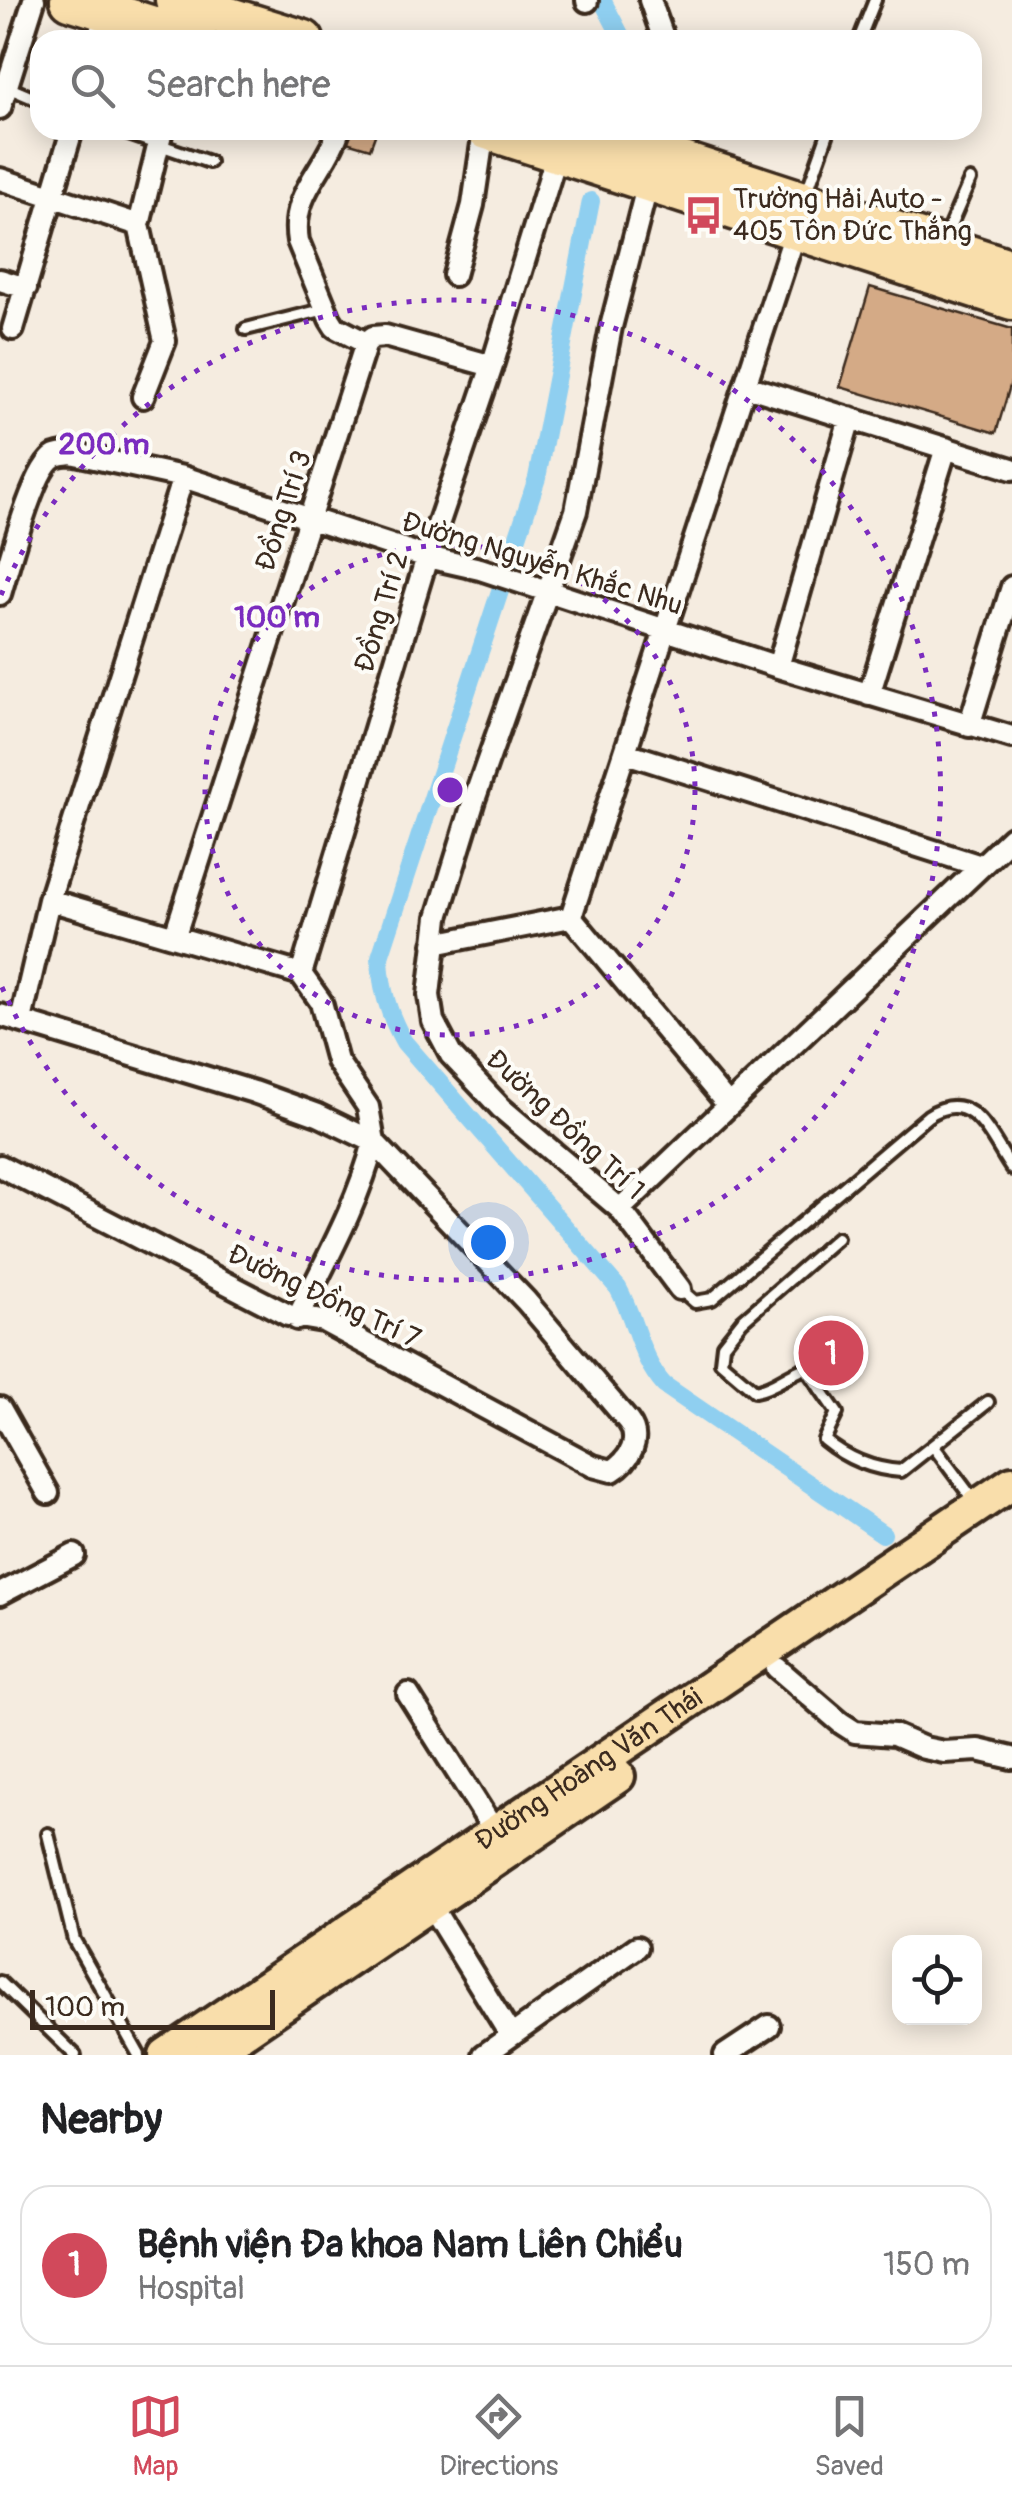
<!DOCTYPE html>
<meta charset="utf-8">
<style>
:root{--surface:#fff;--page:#f6f6f6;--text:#202124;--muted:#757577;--line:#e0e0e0;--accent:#d1495b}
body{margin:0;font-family:Pangolin,sans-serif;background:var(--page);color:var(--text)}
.controls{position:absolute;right:30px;bottom:30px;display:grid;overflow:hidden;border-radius:20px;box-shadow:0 5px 25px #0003}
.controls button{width:90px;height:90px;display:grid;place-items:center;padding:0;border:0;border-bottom:2px solid var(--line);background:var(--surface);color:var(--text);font:50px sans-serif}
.scale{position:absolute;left:30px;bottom:25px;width:245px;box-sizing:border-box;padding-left:10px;border:5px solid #3b2a1e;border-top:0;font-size:28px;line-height:35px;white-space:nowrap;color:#3b2a1e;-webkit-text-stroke:8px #fdfcf7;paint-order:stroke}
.you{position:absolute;left:488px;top:1242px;width:35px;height:35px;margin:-25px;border:8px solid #fff;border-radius:50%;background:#1a73e8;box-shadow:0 0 0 15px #1a73e833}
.badge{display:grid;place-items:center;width:65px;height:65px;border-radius:50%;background:var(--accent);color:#fff;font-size:32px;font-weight:700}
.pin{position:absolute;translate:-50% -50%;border:5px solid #fff;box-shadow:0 2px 10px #0006}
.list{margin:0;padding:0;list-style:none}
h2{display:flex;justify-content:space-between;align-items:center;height:130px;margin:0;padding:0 40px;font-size:42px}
h2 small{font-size:32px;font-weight:400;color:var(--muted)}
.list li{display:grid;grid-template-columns:65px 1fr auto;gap:30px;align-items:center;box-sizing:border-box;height:160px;margin:0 20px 20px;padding:0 20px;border:2px solid var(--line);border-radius:30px}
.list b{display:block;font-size:38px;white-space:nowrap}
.list p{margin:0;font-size:32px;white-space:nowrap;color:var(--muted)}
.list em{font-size:32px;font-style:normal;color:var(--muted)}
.icon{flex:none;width:55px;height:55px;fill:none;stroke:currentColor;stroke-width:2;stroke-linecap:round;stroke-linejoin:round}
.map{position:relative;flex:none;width:1012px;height:2055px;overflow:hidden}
.search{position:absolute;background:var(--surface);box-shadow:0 5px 25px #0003;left:30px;right:30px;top:30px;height:110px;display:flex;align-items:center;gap:25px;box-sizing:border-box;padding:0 35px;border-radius:30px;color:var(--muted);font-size:38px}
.sheet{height:310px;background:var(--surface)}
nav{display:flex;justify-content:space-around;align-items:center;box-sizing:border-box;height:140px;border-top:2px solid var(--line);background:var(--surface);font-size:28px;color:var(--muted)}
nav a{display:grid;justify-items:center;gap:5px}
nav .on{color:var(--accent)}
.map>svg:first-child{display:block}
</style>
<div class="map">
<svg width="1012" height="2055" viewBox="0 0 1012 2055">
<rect width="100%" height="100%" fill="#f5ece0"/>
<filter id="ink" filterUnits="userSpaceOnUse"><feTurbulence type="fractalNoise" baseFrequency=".01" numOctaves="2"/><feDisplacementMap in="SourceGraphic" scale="20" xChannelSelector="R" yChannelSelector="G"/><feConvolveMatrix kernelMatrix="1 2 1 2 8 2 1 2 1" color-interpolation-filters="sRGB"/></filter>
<g filter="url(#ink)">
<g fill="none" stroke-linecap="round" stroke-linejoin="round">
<path stroke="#8fcff0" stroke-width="18" d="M602,0l21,40
M591,201l-54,277 -157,479c1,32 8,56 24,85l214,246c18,32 21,69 46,97l219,149"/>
</g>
<path fill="#d4aa86" stroke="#3b2a1e" stroke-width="2.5" d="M346,130h31l-7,19 -27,-8z
M870,287l142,42v50l-16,54 -156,-46z"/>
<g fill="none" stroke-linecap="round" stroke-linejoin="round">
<defs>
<path id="lane" d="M859,40l16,-40
M7,87l33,14
M117,130l92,32
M807,192l22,-62
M944,240l26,-60
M246,329l80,-20
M837,1238l-95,83 -19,24 -2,17 34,29c21,-4 32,-17 51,-23l31,45 -13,27c23,19 47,29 77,31l87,-69
M680,1289l15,13 17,-3 216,-183c45,-30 62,21 84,53
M934,1447l41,55
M48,1834l26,106 65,115
M0,1982l75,73"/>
<path id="street" d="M587,0v1
M650,0l14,40
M98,40l8,-29
M0,108l34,-108
M339,130c-14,41 -49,64 -41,111l32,78 5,8 31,16
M0,179l139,46
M648,183l-37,144 -35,184 -102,289 -36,117 -9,78 4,26 18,34 50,53 119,101 60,80
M454,275l19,-70 11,-75
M0,280l26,8
M13,329l59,-199
M746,386l266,83
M143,397l22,-56 -26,-116 23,-95
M0,594c8,-26 33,-127 55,-138 5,-2 11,-2 16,-3l112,24 244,80 53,12 298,98 234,70
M778,667l72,-249
M869,695l77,-247
M969,726l43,-139
M626,753l355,113
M49,900l252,74
M571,917l227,-693
M571,917l157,188
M175,935l191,-592 7,-6 12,-1 107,30
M434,944l137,-27
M301,974l126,-417 65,-191 65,-212
M0,1015l254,77 64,23 56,27
M21,1020l28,-120 134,-423
M0,1166l288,149 35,6 270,145 19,5c18,-11 30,-32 16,-50l-102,-120 -152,-159 -6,-35 -31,-46 -16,-59 -20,-28
M620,1209l392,-372
M297,1319c28,-57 61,-115 77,-177
M0,1408l48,85
M0,1594l74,-39
M777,1668l64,55 14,9 39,3 30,13 20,4 34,-2 34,8
M408,1694l87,138
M430,1904l81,132
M484,2055l153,-108
M725,2055l44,-29"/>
<g id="primary">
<path id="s1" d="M166,2055l846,-572"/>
<path d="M209,2055l409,-279"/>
</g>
<path id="highway" d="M70,0l128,40
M175,0l129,40
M487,130l525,170
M586,130l426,139"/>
</defs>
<use href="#lane" stroke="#3b2a1e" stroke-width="18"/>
<use href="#street" stroke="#3b2a1e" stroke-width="28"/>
<use href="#primary" stroke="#3b2a1e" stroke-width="40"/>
<use href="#highway" stroke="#3b2a1e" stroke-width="45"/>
<use href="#lane" stroke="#fdfcf7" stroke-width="10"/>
<use href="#street" stroke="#fdfcf7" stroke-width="20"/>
<use href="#primary" stroke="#f9deab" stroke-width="32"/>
<use href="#highway" stroke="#f9deab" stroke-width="38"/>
</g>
</g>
<g fill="none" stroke="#7b2cbf" stroke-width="5" stroke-dasharray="5 10">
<circle cx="450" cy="790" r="245"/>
<path d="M1 595A490 490 0 1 1 1 985"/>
</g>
<defs>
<symbol id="bus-bare" viewBox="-9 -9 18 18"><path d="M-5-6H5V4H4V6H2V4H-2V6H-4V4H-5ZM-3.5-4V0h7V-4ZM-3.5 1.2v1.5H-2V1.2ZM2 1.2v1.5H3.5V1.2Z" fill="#d1495b" stroke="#fdfcf7" stroke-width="2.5" paint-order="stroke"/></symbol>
</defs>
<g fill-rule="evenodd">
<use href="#bus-bare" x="676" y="188" width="55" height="55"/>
</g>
<g text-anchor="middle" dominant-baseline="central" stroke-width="8" stroke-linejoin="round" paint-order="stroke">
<g font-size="28" fill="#3b2a1e" stroke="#fdfcf7" text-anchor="start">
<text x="733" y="199">Trường Hải Auto -<tspan x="733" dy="32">405 Tôn Đức Thắng</tspan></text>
</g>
<g font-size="28" fill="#3b2a1e" stroke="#fdfcf7">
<text transform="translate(284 511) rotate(-72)">Đồng Trí 3</text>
<text transform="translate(542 564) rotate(17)">Đường Nguyễn Khắc Nhu</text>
<text transform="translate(382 612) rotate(-73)">Đồng Trí 2</text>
<text transform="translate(565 1125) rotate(43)">Đường Đồng Trí 1</text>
<text transform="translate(324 1297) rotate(25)">Đường Đồng Trí 7</text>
<text stroke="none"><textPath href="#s1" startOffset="510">Đường Hoàng Văn Thái</textPath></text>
</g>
</g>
<circle cx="450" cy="790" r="15" fill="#7b2cbf" stroke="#fdfcf7" stroke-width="5"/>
<g font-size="30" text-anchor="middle" font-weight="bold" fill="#7b2cbf" stroke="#fdfcf7" stroke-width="8" stroke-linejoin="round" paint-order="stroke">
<text x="104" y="454">200 m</text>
<text x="277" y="627">100 m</text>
</g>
</svg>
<div class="controls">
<button><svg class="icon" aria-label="locate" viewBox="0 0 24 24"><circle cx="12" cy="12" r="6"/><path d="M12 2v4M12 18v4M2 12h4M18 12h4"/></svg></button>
</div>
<div class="scale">100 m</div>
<div class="you"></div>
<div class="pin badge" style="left:831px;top:1353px">1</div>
<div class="search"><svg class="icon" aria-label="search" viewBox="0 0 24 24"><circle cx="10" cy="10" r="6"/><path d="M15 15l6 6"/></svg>Search here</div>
</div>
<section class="sheet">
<h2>Nearby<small></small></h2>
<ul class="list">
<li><span class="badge">1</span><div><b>Bệnh viện Đa khoa Nam Liên Chiểu</b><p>Hospital</p></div><em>150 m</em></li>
</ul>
</section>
<nav>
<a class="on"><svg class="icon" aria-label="map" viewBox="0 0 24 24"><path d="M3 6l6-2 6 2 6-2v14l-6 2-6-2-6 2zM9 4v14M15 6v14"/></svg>Map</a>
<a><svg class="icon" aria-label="directions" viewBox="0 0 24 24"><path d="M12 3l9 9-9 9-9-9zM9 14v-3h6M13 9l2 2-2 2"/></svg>Directions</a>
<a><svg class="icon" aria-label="saved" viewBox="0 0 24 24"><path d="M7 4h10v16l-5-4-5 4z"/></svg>Saved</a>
</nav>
